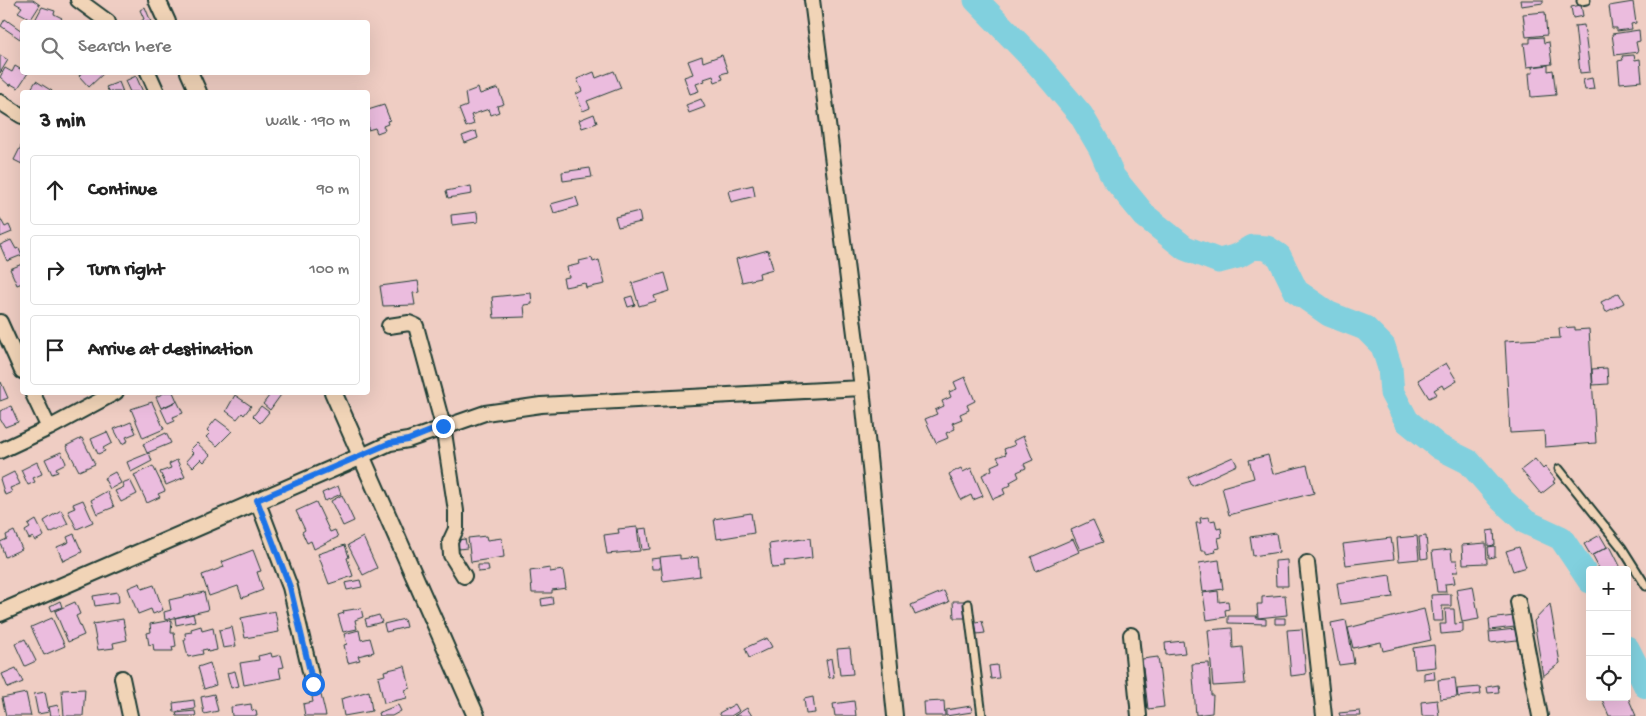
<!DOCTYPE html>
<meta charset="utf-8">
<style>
:root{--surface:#fff;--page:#f6f6f6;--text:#222;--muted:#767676;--line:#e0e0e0}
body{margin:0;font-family:"Gochi Hand",sans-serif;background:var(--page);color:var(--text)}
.controls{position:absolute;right:15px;bottom:15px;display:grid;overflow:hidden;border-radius:5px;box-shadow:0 5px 20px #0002}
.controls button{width:45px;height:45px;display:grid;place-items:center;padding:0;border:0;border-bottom:1px solid var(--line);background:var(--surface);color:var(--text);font:25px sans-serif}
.stop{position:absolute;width:15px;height:15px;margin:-11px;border:4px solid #1a73e8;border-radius:50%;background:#fff}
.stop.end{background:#1a73e8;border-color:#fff;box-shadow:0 1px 5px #0008}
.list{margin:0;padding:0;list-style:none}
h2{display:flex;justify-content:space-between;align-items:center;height:65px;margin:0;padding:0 20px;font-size:21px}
h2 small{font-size:16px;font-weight:400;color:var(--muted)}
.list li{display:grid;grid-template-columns:32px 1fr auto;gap:15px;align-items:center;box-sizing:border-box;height:70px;margin:0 10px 10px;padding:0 10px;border:1px solid var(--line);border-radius:5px}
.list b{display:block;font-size:19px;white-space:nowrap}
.list em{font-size:16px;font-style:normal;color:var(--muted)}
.icon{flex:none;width:28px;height:28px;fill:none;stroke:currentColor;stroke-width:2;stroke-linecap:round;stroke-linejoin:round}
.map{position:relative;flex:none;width:1646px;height:716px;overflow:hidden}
.search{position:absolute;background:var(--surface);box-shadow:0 5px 20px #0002;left:20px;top:20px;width:350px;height:55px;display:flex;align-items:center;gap:12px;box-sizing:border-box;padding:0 18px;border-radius:5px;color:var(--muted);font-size:19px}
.panel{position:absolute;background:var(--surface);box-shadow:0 5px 20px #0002;left:20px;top:90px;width:350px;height:305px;border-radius:5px}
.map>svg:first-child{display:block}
</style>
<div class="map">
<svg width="1646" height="716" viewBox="0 0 1646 716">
<rect width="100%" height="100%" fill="#efcdc3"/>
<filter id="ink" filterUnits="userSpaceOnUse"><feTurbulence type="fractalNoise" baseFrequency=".02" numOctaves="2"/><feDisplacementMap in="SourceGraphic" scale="10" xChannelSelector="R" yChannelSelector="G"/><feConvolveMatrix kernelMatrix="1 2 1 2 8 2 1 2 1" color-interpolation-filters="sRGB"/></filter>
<g filter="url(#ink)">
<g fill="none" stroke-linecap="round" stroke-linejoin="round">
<path stroke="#81d0de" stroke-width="25" d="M976,0l61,63 44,52 20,34 12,28 32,39 40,32 34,13 19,-5 15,-9 14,1 12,8 17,35 33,23 36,14 18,18 7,22 2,25 15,28 32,26 30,15 33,38 24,22 35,16 29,43
M1627,648l19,38"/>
</g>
<path fill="#ebbcde" stroke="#1f3d34" d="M17,0h16l7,5 -9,14 -13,-7 4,-5 -7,-4z
M1520,0h23v3l-22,3z
M1633,2l3,21 -5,1 1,5 -15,2v-3h-5l-3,-22z
M1581,5l2,11 -10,2 -2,-11z
M42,7l13,4 -1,3 8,4 -3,4h-25z
M145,7l6,15h-11l4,-3 -4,-9z
M1545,12l2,23 -21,2 -3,-23z
M5,19l17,12 -2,8 -19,-13z
M1584,25l6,47 -10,1 -5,-47z
M1639,30l1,11 -4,1 2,10 -23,3 -3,-21z
M1543,37l1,6 5,-1 3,22 -25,3 -3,-24h6v-5z
M0,55l8,5 -8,13z
M722,55l6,17 -7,2 2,5 -8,3 -2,-6 -9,3 1,2 -9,3 3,7 -9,3 -6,-17 9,-3 -5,-13 14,-5 1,6z
M1634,55l1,5 5,-1 2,22 -22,2 -2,-22 5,-1 -1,-4z
M1548,65v6l5,-1 3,25 -25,2 -2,-24h4l-1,-6z
M15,66l7,4v2l6,1 -10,15 -7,-4 -1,2 -10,-9 5,-9 7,4z
M614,71l7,17 -34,13 3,7 -7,3 -7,-17 6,-3 -5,-12 17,-7 2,6z
M82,72h23l-16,15 -10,-11z
M136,76l7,16h-13l-5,-11z
M1592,78l2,11 -9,1 -2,-10z
M36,81l16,10v1h-23z
M119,82l4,10h-14l-3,-5z
M478,88l2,6 18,-6 6,16 -7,2 2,6 -8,3 -2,-6 -18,6 3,9 -8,3 -7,-18 8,-3 -2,-13z
M701,99l4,8 -16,6 -3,-8z
M384,105l6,15 -3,1 1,3 -5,2 2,4 -8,3 -2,-5 -7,2v-20z
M594,114l3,9 -15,5 -3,-8z
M476,131l2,7 -13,5 -3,-7z
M21,146l1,1v17l-8,-4z
M590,168l2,9 -29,4 -1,-9z
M753,185l2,11 -24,6 -3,-11z
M471,186l1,8 -24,4 -2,-7z
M576,197l3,9 -25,7 -3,-9z
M639,211l2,11 -23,5 -3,-10z
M477,212l1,10 -26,3 -1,-10z
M0,218l5,9 4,-2 3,7 -12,5z
M11,240l5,9 3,-1 3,7 -15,6 -7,-16z
M768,250l5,19 -14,4 1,5 -18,4 -6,-23z
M592,258l1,4 6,-2 6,24 -19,4 -1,-5 -20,4 -2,-9 6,-1 -2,-10 13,-3 -1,-3z
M22,264v19l-5,2 -7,-16z
M665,273l5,18 -16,5 2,5 -17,5 -7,-23z
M418,281l2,11 -7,1 2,12 -32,1 -3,-20z
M531,293l1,11 -8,1 1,12 -31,1 -2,-21z
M1619,293l5,10 -18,9 -5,-10z
M632,296l3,9 -7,2 -3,-9z
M1575,327v3l14,-1 7,114 -51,4 -1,-16 -34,2 -5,-92 55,-3 -1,-10z
M1446,363l11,18 -13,8 -2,-4 -8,5 3,4 -8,4 -11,-18z
M1607,368l1,16 -15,1 -1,-16z
M965,377l10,24 -8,4 2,5 -9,4 2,5 -10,4 3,6 -9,4 2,5 -12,5 -11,-24 12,-5 -2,-4 9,-4 -2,-5 9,-4 -2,-5 8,-3 -3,-7z
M1,382l7,16 -8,3v-18z
M166,392h7l4,9 -16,7 -5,-11z
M272,392h11l-13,18 -7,-6z
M235,395l16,11 -7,9 -2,-2 -5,6 -11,-8z
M177,401l6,12 -10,4 2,4 -7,3 -7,-15z
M152,402l12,27 -21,9 -12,-29z
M11,406l7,16 -13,5 -5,-8v-8z
M261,406l8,6 -9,11 -7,-7z
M216,419l16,12 -15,15 -11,-9 4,-4 -3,-3z
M131,422l5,11 -10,4 2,4 -6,3 -8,-15z
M107,432l5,11 -9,5 2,3 -7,3 -7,-15z
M166,433l5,10 -24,10 -4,-9z
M1023,436l10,24 -9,4 2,4 -9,4 2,5 -9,5 1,3 -8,4 2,5 -12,5 -11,-24 10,-5 -1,-4 9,-4 -3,-5 9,-3 -2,-5 11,-4 -2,-4z
M82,438l13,26 -16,7 -13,-25z
M197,443l13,12 -6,7 -3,-3 -8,8 -7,-6 7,-8 -3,-3z
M61,452l5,11 -10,5 2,4 -6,2 -7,-15z
M149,453l3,8 -21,11 -4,-10z
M1268,455l5,19 34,-9 7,28 -85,22 -7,-28 32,-9 -5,-18z
M1233,457l4,8 -45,21 -4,-9z
M1535,459l8,10 2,-2 10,12 -2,3 2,1 -14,11 -20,-24z
M177,460l8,17 -19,8 -6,-13 11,-4 -2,-4z
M37,462l5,12 -9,4 2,4 -7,3 -7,-15z
M153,466l12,25 -7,3 2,3 -13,6 -13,-28z
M961,468l2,4 8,-4 12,28 -10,4 -2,-5 -10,5 -12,-26z
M14,472l6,12 -10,4 2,4 -7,3 -5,-16z
M115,472l6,11 -11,6 -6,-11z
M130,480l7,14 -16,8 -6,-11 9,-4 -2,-4z
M338,486l3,8 -16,7 -3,-8z
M107,491l7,16 -17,7 -6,-14z
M342,495l12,26 -11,5 -12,-25z
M83,500l10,22 -16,7 -9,-18 7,-3 -2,-4z
M316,502l14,30 5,-2 3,7 -24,12 -3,-8 -4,2 -5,-11 3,-2 -9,-19z
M61,510l7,14 -18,9 -6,-12z
M751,513l3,20 -37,6 -3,-20z
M1209,517l1,4 5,-1 2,9 4,-1 1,9 -4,1 2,10 -5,1 1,3 -10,2v-3h-5l-5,-28h5l-1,-5z
M36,520l8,16 -9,5 -2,-4 -4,2 -4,-8 5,-3 -2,-3z
M1093,520l10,22 -23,8 -9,-20z
M637,527l3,24 -33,3 -3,-19 15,-2 -1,-4z
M647,528l3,21 -8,1 -3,-21z
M1494,530l1,15 -7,1 -1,-15z
M14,531l8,18 -17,8 -5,-15 7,-3 -1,-4z
M1276,533l3,19 -26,4 -3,-19z
M74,534l8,18 -19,9 -6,-14 12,-5 -2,-5z
M1600,535l7,12 -16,9 -7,-12z
M486,536l1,4 15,-2 2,19 -33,5 -3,-24z
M1417,536l2,23 -20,2 -2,-23z
M1426,536l2,22 -7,1 -2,-22z
M363,537l14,31 -14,7 -15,-30z
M810,538l2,20 -28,4 1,5 -13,1 -3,-24z
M1391,538l3,21 -48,6 -3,-21z
M465,539l2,9 -8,1 -2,-9z
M1073,539l6,13 -43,19 -5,-14z
M1486,543l1,20 -24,1 -1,-19z
M345,545l4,12 -2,1 6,18 -24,8 -11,-30z
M1495,546v11l-6,1 -1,-11z
M1610,546l12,24h-22l-8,-15z
M1519,547l7,20 -13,4 -7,-20z
M1451,549l1,11h5l1,12h-5l2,11 -10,1 1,8h-9l-5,-41z
M253,550l8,21 -4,1 6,18 -21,8 -4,-12 -29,10 -7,-21 22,-8 -2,-5z
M680,555v4l18,-2 2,19 -37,5 -3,-24z
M659,558l1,11h-8l-1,-10z
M1219,560l4,29 -20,3 -4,-29z
M1287,560l1,26h-12l-1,-25z
M478,565h10l1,6 -11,1z
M550,568v4l13,-2 3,18 -14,2v3h-20l-2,-22z
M1390,575l3,22 -53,7 -3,-21z
M360,580l2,7 -15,3 -2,-7z
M140,583l2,6 12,-4 9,25 -10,4 -2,-5 -13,5 -10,-26z
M1473,586l6,33 -17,3 -6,-33z
M944,591l5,11 -34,13 -4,-10z
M1218,591l1,11 9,-1 1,8 -4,1 1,7 -19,3 -4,-27z
M118,592l1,10 -24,4 -2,-10z
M204,592l4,18 -43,10 -1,-8 7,-2 -2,-10z
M1451,594v12h-9l1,15h-10l-2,-26z
M1285,595l2,20 -29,3 -1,-14h5v-7z
M552,597l1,7 -11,2 -1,-7z
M60,601l2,6 -10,4 -2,-5z
M953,601h12l1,17h-12z
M75,602l5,12 -4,2 8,19 -16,7 -13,-31z
M1550,604l10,59 -17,13 -9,-55z
M361,608l2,9 -8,3 2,9 -14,3 -5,-17 6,-2 -1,-2z
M1424,609l7,31 -48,11 -2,-9 -28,6 -5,-20z
M1445,609h9l1,15 8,-1v9l-22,2 -1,-10h6z
M275,611l4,21 -34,6 -4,-20z
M193,614l2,7 -19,4 -1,-7z
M379,615l3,7 -15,4 -2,-7z
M1228,616h29l-1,2 10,1v5l-38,-1z
M1514,616l1,11 -25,3 -1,-11z
M52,618l13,28 -21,9 -13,-28z
M1275,618h10v6h-10z
M123,619l4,21 -14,3 1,5 -16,2 -5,-26z
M404,619l2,8 -20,5 -2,-8z
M172,620l-1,13h3l2,13 -4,1 1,4h-19l-1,-7 -4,1 -2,-12 4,-1 -1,-8z
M1346,620l8,43 -15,2 -8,-42z
M982,621l3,12 -8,1 -2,-12z
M201,626l1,5 11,-3 4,22 -9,2 -1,-3 -5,1 1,4 -15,3 -4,-17h2l-1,-7 7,-1 -1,-3z
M232,627l4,19 -13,2 -4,-18z
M1232,628l1,20 9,-1 3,37 -32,2 -5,-56z
M1302,629l4,45 -15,2 -4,-46z
M1515,629l2,11 -27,3 -1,-11z
M359,630l2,10 9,-2 4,14 -16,4 2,4 -12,3 -4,-18 3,-1 -3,-10z
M767,638l5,9 -23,11 -4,-10z
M25,639l11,22 -11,5 -10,-22z
M1183,641l2,12 -19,2 -1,-12z
M1434,645l2,22 -21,2 -2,-21z
M850,648l3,26 -13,1 -3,-26z
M271,653l1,4 9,-2 3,12 -5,1 2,10 -37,7 -4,-22 19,-3 -1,-4z
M1158,657l6,50 -16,2 -6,-50z
M831,658l3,19 -5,1 -3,-18z
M210,663l6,22 -12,4 -6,-22z
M1209,663l2,32h2l-1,18 -16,2 -4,-51z
M997,665l2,13 -8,1 -2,-13z
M405,666l5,22 -5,2 2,8 -23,5 -6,-26 7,-2 -1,-4z
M16,668l7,14 -15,6 -6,-14z
M235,671l4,15 -8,2 -4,-15z
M1434,671l1,8 -11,1v-7z
M1455,678l2,19 -17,2 -2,-19z
M1498,685l1,7 -11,1 -1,-6z
M1480,687l1,7 -23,3 -1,-8z
M85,689l-2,27h-19l-2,-26z
M369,691l3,20 -28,5 -3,-17z
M45,692l4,20 -11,2 -4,-20z
M26,693l5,23h-25l-4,-18z
M214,694l4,17 -14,3 -3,-17z
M321,695l5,21h-21l-2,-12 10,-2 -1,-5z
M1627,695l9,21h-27l-8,-19h26z
M813,697l2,16 -9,1 -2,-15z
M194,700l1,9 -21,3 -1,-9z
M1437,700l2,16h-17l-1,-14z
M854,701l2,15h-21l-2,-12z
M944,701l1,15h-20l-1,-14z
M251,704l1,7 4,-1 1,6h-25l-1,-9z
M735,704l4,7 -8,5h-10l-2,-3z
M58,705l2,11h-9l-2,-9z
M398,705l3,6 -9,5h-13l-1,-3z
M971,706l1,6 -26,4v-6z
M747,708l5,8h-18z
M195,711l1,5h-19l-1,-3z
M1360,711l1,5h-21l-1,-3z"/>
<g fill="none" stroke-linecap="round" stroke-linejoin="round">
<defs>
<path id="service" d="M1581,1l5,-1
M1559,469l63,79 24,38
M968,604l14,112"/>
<path id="minor" d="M78,0l30,22
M812,0l50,388 33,328
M148,72l9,20
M0,102l22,14
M0,322l22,49
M389,326l20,-3 7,3 27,100 13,85v18l-6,13 1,13 13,21
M32,392l17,36
M0,451l49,-23 67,-36
M362,456l28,-13 18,-3 77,-27 56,-8 321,-17
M257,500l33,87 23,97
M1307,563l17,153
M1518,602l22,114
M1131,635l8,81
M122,678l8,38"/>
<path id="tertiary" d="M157,0l10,22
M189,72l9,20
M333,392l143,324
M0,613l362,-157"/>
</defs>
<use href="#service" stroke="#1f3d34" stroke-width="11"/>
<use href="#minor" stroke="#1f3d34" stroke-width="18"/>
<use href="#tertiary" stroke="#1f3d34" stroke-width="20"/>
<use href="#service" stroke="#f1d4b7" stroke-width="7"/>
<use href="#minor" stroke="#f1d4b7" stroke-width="14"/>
<use href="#tertiary" stroke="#f1d4b7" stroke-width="16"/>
</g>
</g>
<g fill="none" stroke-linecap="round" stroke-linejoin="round" filter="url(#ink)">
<path stroke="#1a73e8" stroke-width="6" d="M313,684l-23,-97 -33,-87 133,-57 18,-3 35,-14"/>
</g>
</svg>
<div class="controls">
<button>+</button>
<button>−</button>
<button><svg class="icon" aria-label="locate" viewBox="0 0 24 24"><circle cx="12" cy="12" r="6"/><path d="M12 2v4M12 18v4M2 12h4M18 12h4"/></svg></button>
</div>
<div class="stop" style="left:313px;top:684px"></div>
<div class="stop end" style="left:443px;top:426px"></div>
<div class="search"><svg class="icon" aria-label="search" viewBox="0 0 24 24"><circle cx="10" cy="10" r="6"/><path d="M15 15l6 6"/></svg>Search here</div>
<section class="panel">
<h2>3 min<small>Walk · 190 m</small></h2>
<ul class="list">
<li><svg class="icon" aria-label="ahead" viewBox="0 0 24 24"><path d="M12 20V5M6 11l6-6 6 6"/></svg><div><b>Continue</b></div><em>90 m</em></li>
<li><svg class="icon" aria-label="right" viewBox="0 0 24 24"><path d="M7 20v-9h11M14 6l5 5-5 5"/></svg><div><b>Turn right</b></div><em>100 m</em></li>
<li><svg class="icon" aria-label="arrive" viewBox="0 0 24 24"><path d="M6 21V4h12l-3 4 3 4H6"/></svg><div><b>Arrive at destination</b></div></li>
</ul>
</section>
</div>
